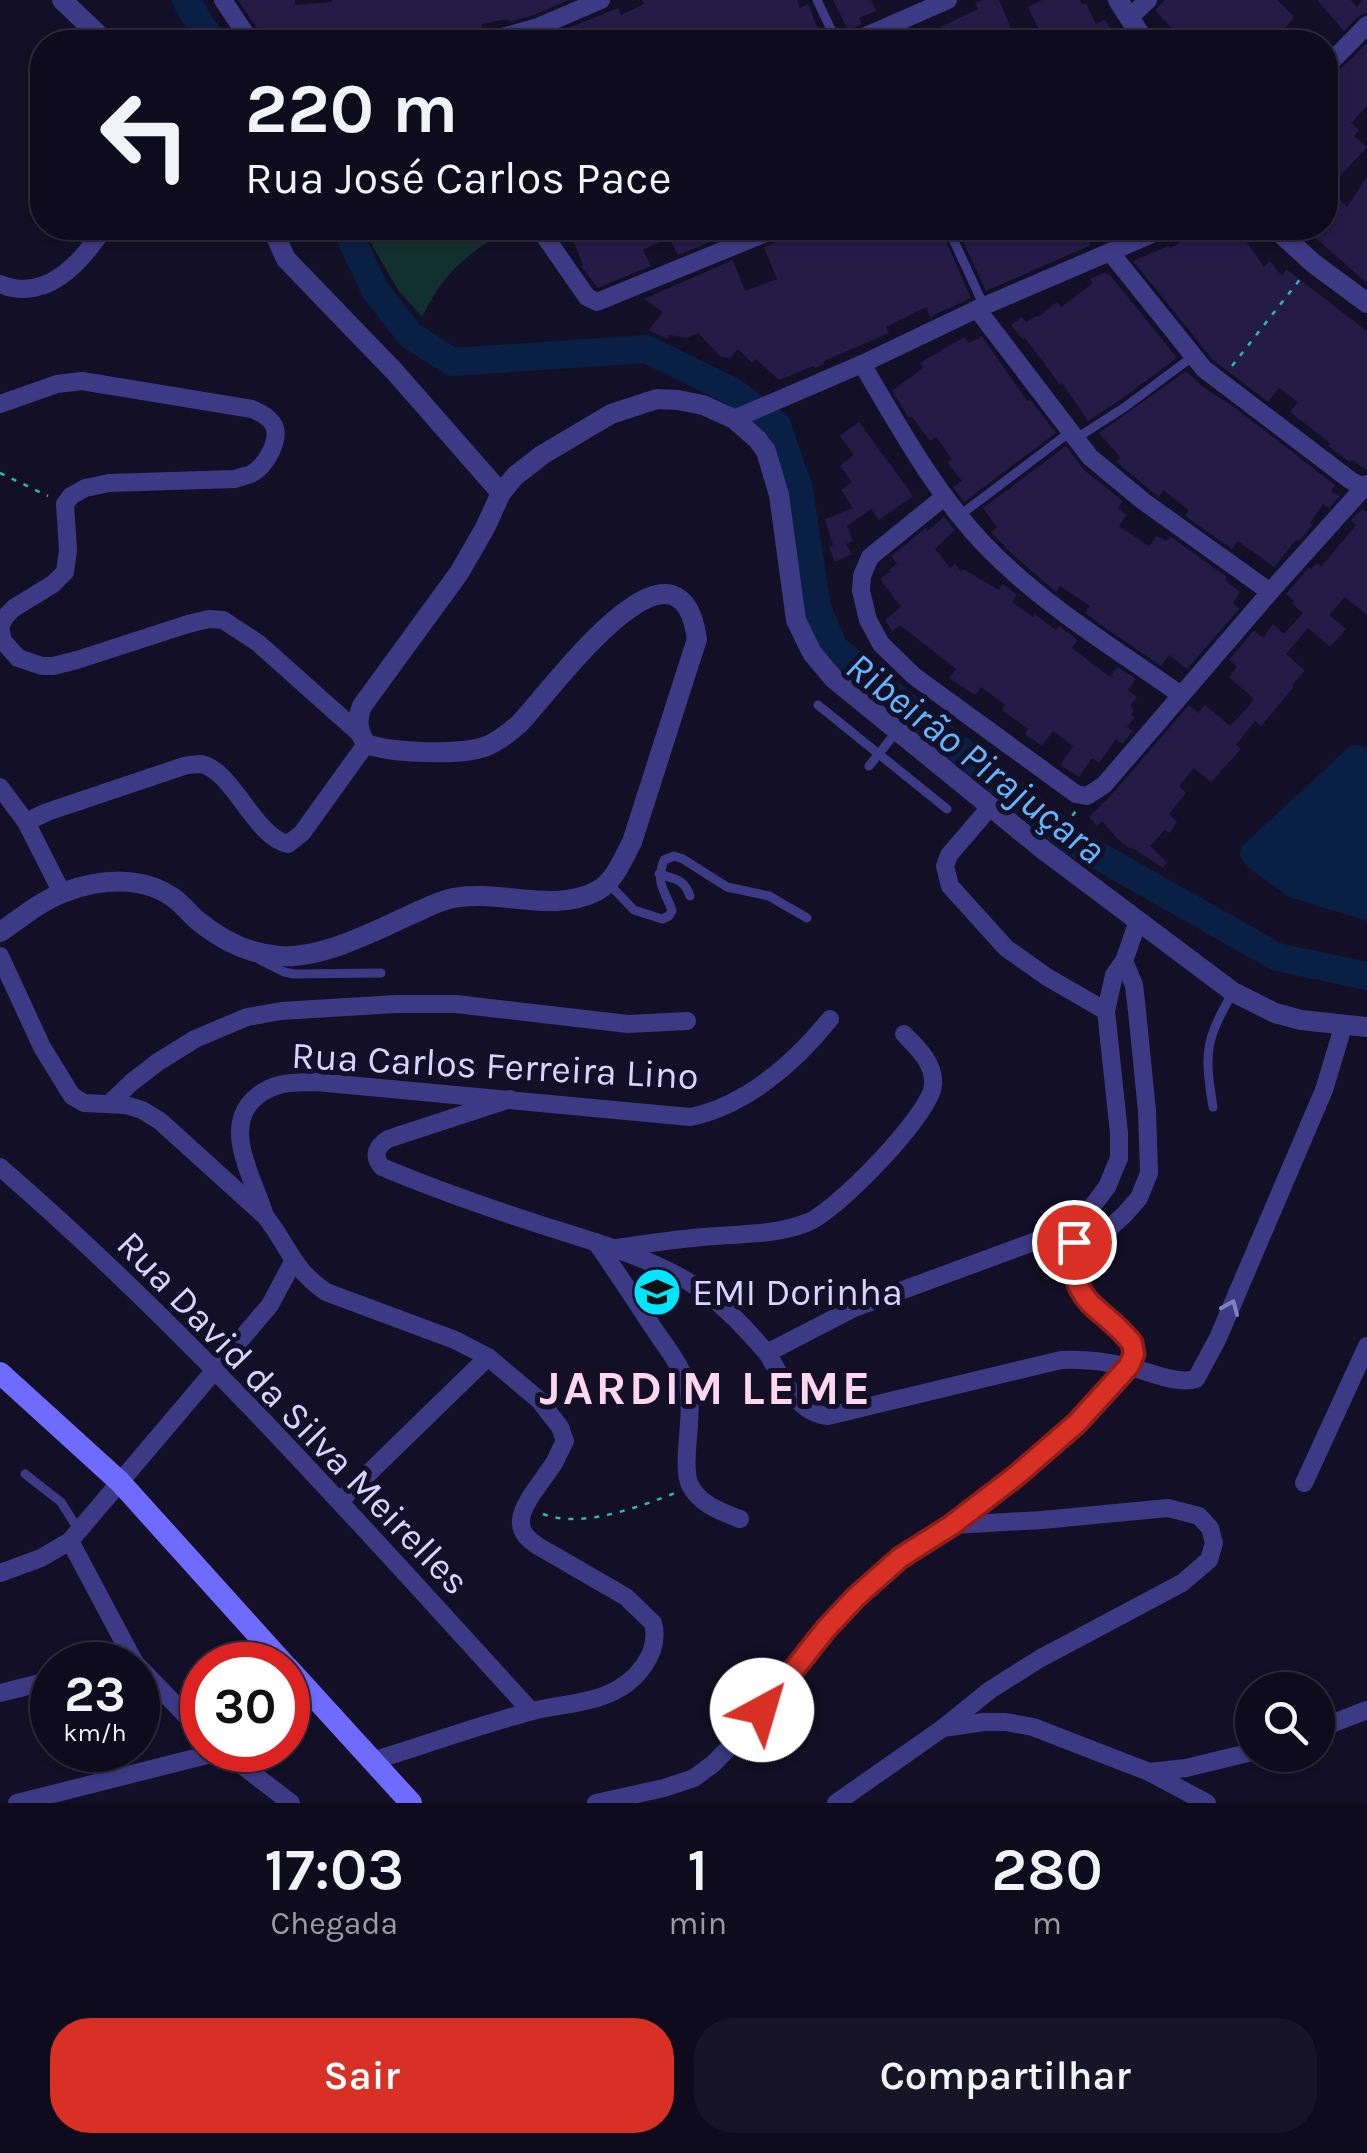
<!DOCTYPE html>
<html lang="pt">
<head>
<meta charset="utf-8">
<style>
	body { margin:0; font-family:Karla,sans-serif; background:#171425; color:#f1f3f6; height:100vh; display:flex; flex-direction:column; font-size:38px; white-space:nowrap }
	* { box-sizing:border-box; margin:0 }
	p { font-size:32px; color:#9b9ba3 }
	.icon { flex:none; width:55px; height:55px; fill:none; stroke:currentColor; stroke-width:2; stroke-linecap:round; stroke-linejoin:round }
	.map { position:relative; height:1803px; overflow:hidden }
	.side { display:flex; flex-direction:column; background:#0e0b1c; flex:1 }
	.side>* { flex:none }
	.top-card { position:absolute; left:30px; top:30px; width:1308px; height:210px; border-radius:40px; box-shadow:0 2px 8px #0004,0 0 0 2px #2e2b3b; background:#0e0b1c; color:#f1f3f6; overflow:hidden }
	.controls { position:absolute; left:1235px; top:1672px; display:grid; gap:20px }
	.controls a { display:grid; place-items:center; width:100px; height:100px; border-radius:50%; background:#0e0b1c; box-shadow:0 2px 8px #0004,0 0 0 2px #2e2b3b; font-size:50px }
	.speed { position:absolute; left:30px; top:1642px; display:flex; gap:20px; font-size:50px; font-weight:700; text-align:center }
	.speed>* { display:grid; place-content:center; width:130px; height:130px; border-radius:50%; background:#0e0b1c; box-shadow:0 2px 8px #0004,0 0 0 2px #2e2b3b; line-height:1 }
	.speed small { font-size:25px; font-weight:400 }
	.speed .limit { border:15px solid #d22; background:#fff; color:#111 }
	.pin { position:absolute; display:grid; place-items:center; width:85px; height:85px; color:#fff; margin:-42px; border:5px solid #fff; border-radius:50%; box-shadow:0 2px 10px #0007 }
	.me { position:absolute; width:110px; margin:-55px; rotate:39deg; stroke-linejoin:round; filter:drop-shadow(0 0 8px #0008) }
	.turn { display:flex; align-items:center; gap:35px; height:210px; padding:0 50px; font-size:45px }
	.turn .icon { width:130px; height:130px; stroke-width:2.5 }
	.turn b { display:block; font-size:70px; line-height:85px }
	.eta { display:flex; justify-content:space-evenly; align-items:center; height:170px; text-align:center }
	.eta b { font-size:60px; font-weight:600; line-height:70px }
	.action { display:flex; gap:20px; margin-top:auto; padding:20px 50px }
	.action a { flex:1; height:115px; border-radius:40px; background:#d93025; color:#fff; font-size:40px; font-weight:600; line-height:115px; text-align:center }
	.action a+a { background:#171425; color:#f1f3f6 }
	.map>svg:first-child { display:block }
	.green { fill:#12302f }
	.water { fill:#0a1f44 }
	.lines { fill:none; stroke-linecap:round; stroke-linejoin:round }
	.river { stroke:#0a1f44; stroke-width:28 }
	.building { fill:#241b47 }
	.path { stroke:#2fb8b0; stroke-width:2.5; stroke-dasharray:5 8; stroke-linecap:butt }
	.service { stroke:#3d3a85; stroke-width:9 }
	.minor { stroke:#3d3a85; stroke-width:18 }
	.tertiary { stroke:#3d3a85; stroke-width:20 }
	.secondary { stroke:#6f6bff; stroke-width:22 }
	.oneway { stroke:#837fbc }
	.route-casing { stroke:#8d1f18; stroke-width:25 }
	.route { stroke:#d93025; stroke-width:18 }
	.labels { text-anchor:middle; dominant-baseline:central; stroke-width:10; stroke-linejoin:round; paint-order:stroke }
	.street-label { font-size:38px; fill:#d9d4ff; stroke:#130f26 }
	.poi-label { font-size:38px; fill:#d9d4ff; stroke:#130f26; text-anchor:start }
	.water-label { font-size:40px; font-style:italic; fill:#62b6ff; stroke:#130f26 }
	.district-label { font-size:48px; font-weight:bold; letter-spacing:2.5px; fill:#ffd6f0; stroke:#130f26 }
</style>
</head>
<body>
<div class="map">
<svg width="1367" height="1803" viewBox="0 0 1367 1803">
	<rect width="100%" height="100%" fill="#130f26"/>
	<path class="green" d="M386,228H507C465,258 446,269 422,317L398,290L367,236Z"/>
	<path class="water" d="M1358,744L1367,748V921L1289,897L1245,865L1240,856L1241,847L1349,747Z"/>
	<g class="lines">
		<g class="river">
			<path d="M186,0L203,29L215,42"/>
			<path d="M346,228L375,290L410,335L452,362L646,349L734,392L777,425L799,490L817,608L834,648L1074,842L1277,957L1367,976"/>
		</g>
	</g>
	<g class="building">
		<path d="M238,0H295V5L332,2V0H569L534,15L509,22L508,19L482,24L483,30L476,33L437,42H281L280,36L263,39V29L259,31Z"/>
		<path d="M642,0H797L800,8L808,4L818,29L809,33L813,42H597L595,36L582,42H560L556,33L618,8L621,15L644,4Z"/>
		<path d="M833,0H871L876,11L859,18L862,24L848,30Z"/>
		<path d="M982,0H999L1017,42H922L942,33L940,27L978,9L975,3Z"/>
		<path d="M1042,0H1080L1082,5L1086,3L1096,24L1105,20L1120,42H1045L1028,7Z"/>
		<path d="M1165,0H1277L1294,17L1283,31L1296,42H1159L1174,31L1155,10Z"/>
		<path d="M1317,0H1351L1357,7L1362,0H1367V13L1359,16L1344,31Z"/>
		<path d="M1367,43V106L1351,123L1359,130L1354,136L1367,147L1328,189L1347,207L1367,177V283L1304,228H1325V84Z"/>
		<path d="M577,228H691L686,232L696,228H746L678,255L669,238L643,250L651,266L598,288L581,266L583,265L569,231Z"/>
		<path d="M811,228H893L897,238L920,228H940L971,298L930,317L926,307L886,327L889,333L824,361V364L815,368L814,366L779,380L756,359L752,363L738,349L730,358L721,357L698,333L687,338L669,335L667,339L649,330L663,312L644,299L733,260L745,291L777,279L764,247Z"/>
		<path d="M957,228H1101L1086,239L1091,245L986,291Z"/>
		<path d="M1207,228H1237L1264,267L1270,261L1282,276L1286,269L1367,331V470L1352,460L1350,462L1328,446L1330,443L1290,412L1298,402L1279,388L1268,402L1213,360L1133,261L1168,246L1170,248Z"/>
		<path d="M1104,273L1110,275L1177,358L1120,400L1088,421L1062,383L1060,385L1025,338L1023,340L1011,325L1022,317L1026,322L1037,316L1038,317L1057,302L1061,307L1093,283L1089,279Z"/>
		<path d="M982,336L1027,401L1030,399L1056,433L964,502L953,487L962,481L947,462L952,459L936,437L930,441L912,417L909,418L892,391L923,368L920,363L964,337L969,343Z"/>
		<path d="M1186,371L1203,387L1234,407L1335,485L1331,491L1340,496L1329,508L1323,504L1311,522L1312,526L1299,541L1297,539L1274,567L1238,541L1232,549L1185,516L1189,510L1163,490L1159,497L1151,491L1120,465L1117,461L1120,457L1099,433Z"/>
		<path d="M859,422L913,496L879,520L871,509L847,526L853,541L846,544L852,554L835,562L829,547L833,545L825,519L853,508L841,490L852,482L840,466L854,455L840,436Z"/>
		<path d="M1066,446L1083,469L1123,501L1118,508L1127,515L1119,526L1149,546L1157,536L1166,541L1170,536L1227,577L1225,580L1240,592L1233,603L1239,609L1187,669L1169,655L1161,666L1110,631L1085,613L1090,606L1060,586L1056,592L1012,554L991,532L997,527L983,508Z"/>
		<path d="M1362,509L1367,512V615L1345,597L1329,615L1346,629L1330,647L1308,628L1286,654L1305,671L1292,685L1294,687L1261,726L1255,721L1236,745L1241,749L1211,782L1194,768L1179,786L1186,793L1169,814L1177,822L1169,833L1165,830L1150,846L1167,862L1163,868L1131,847L1130,849L1117,838L1102,821L1097,826L1089,817L1113,793L1189,705L1198,713L1205,705L1230,726L1247,708L1254,699L1229,677L1237,667L1229,660L1254,630L1263,638L1273,624L1284,634L1303,613L1292,604L1294,601L1286,594L1309,567L1311,569L1317,563L1321,567L1356,525L1351,520Z"/>
		<path d="M944,517L955,530L935,549L950,568L955,564L961,571L963,569L999,590L1003,584L1017,595L1012,602L1033,617L1035,614L1056,630L1059,626L1078,640L1072,648L1110,677L1118,667L1136,679L1128,690L1137,697L1130,706L1134,710L1131,714L1135,717L1127,727L1133,731L1122,744L1116,739L1099,763L1092,758L1079,777L1060,765L1073,746L1053,731L1042,746L1025,734L1028,729L1002,710L1005,705L981,687L975,695L949,678L956,669L900,625L892,631L885,620L901,607L880,579L890,572L889,570L897,564L891,556L926,528L927,531Z"/>
	</g>
	<g class="lines">
		<g class="path">
			<path d="M1232,366L1301,278"/>
			<path d="M0,473L48,496"/>
			<path d="M1056,836L1076,811"/>
			<path d="M543,1514C581,1529 639,1507 675,1493"/>
		</g>
		<g class="service">
			<path d="M817,0L837,42"/>
			<path d="M948,228L984,306"/>
			<path d="M1075,439L1125,407L1192,357"/>
			<path d="M959,516L1070,432"/>
			<path d="M818,705L947,809"/>
			<path d="M869,766L897,731"/>
			<path d="M659,874C675,879 684,879 690,896"/>
			<path d="M609,884L634,910L662,919L669,916L672,911C665,889 655,885 664,860L674,856L683,859L727,887L769,896L807,918"/>
			<path d="M260,960L284,972L294,974L381,973"/>
			<path d="M1213,1107C1204,1052 1205,1041 1233,992"/>
			<path d="M25,1474L61,1502L78,1529"/>
		</g>
		<g class="minor">
			<path d="M223,0L251,42"/>
			<path d="M1129,18L1148,0"/>
			<path d="M485,42L538,27L601,0"/>
			<path d="M852,42L948,0"/>
			<path d="M1325,68L1367,25"/>
			<path d="M539,228L587,297L597,302L778,228"/>
			<path d="M1111,253L1204,369L1350,480L1364,488"/>
			<path d="M0,284C46,303 81,263 104,228"/>
			<path d="M977,309L1090,457L1143,501L1270,592"/>
			<path d="M862,364C898,425 933,489 981,541C1038,602 1113,647 1181,695"/>
			<path d="M0,404L57,384L82,381L252,409C259,412 269,417 273,424C282,439 265,467 251,474C246,476 240,477 235,479L109,483L85,488L71,496L65,504L68,550L65,572L53,584L14,608L5,617L0,627L3,641L18,658L42,666H53L77,660L188,624L209,619L223,620L258,643L359,733"/>
			<path d="M734,419L862,364L977,309L1166,228"/>
			<path d="M944,497L870,557L862,576L861,591L868,620L881,644L914,676L1076,794L1087,796L1104,785L1270,592L1367,484"/>
			<path d="M0,787L26,822L62,893"/>
			<path d="M991,806L949,855L945,866L950,886L1006,948L1047,977L1106,1011"/>
			<path d="M26,822L47,812L184,766C187,765 197,764 200,764C232,768 254,837 288,844L302,833L366,744"/>
			<path d="M0,956L42,1047L72,1096L84,1103L126,1105L142,1110L160,1121L265,1216C289,1246 291,1268 326,1292L455,1340L488,1357L539,1400L560,1427L565,1441C561,1448 558,1456 554,1463C545,1478 522,1503 521,1520C520,1533 529,1540 538,1546L626,1597L653,1623C661,1654 635,1683 608,1694C585,1704 557,1705 533,1711C479,1725 425,1745 372,1761"/>
			<path d="M510,1099L388,1139C377,1146 372,1156 382,1167C432,1188 483,1206 535,1223C590,1241 650,1256 700,1289C726,1307 746,1329 767,1353L854,1308L1077,1226"/>
			<path d="M110,1103L132,1082L158,1062L195,1039L247,1017L281,1011L396,1004H456L628,1024L687,1021"/>
			<path d="M0,1167C192,1333 360,1524 531,1711"/>
			<path d="M264,1213C254,1180 224,1132 251,1102C269,1082 291,1082 316,1082L690,1117C745,1106 795,1063 830,1019"/>
			<path d="M596,1242C615,1270 634,1298 652,1326C665,1346 685,1369 689,1393C693,1419 681,1466 690,1485C700,1505 722,1512 740,1519"/>
			<path d="M617,1248C650,1243 683,1238 716,1236C745,1234 778,1234 806,1223C835,1213 931,1114 933,1085C935,1064 917,1047 904,1034"/>
			<path d="M1073,1261L1124,1215L1139,1198L1149,1173L1147,1111L1137,1011L1134,985L1124,961"/>
			<path d="M767,1353C782,1377 796,1413 828,1416L1061,1360C1083,1359 1103,1361 1125,1366C1147,1370 1175,1385 1196,1379L1218,1338L1324,1090L1344,1024"/>
			<path d="M1304,1483L1367,1346"/>
			<path d="M340,1501L488,1357"/>
			<path d="M70,1541L136,1665"/>
			<path d="M0,1573L41,1558L70,1541L270,1305L293,1262"/>
			<path d="M138,1666L202,1732"/>
			<path d="M0,1693L52,1680"/>
			<path d="M943,1728L990,1690L1041,1658L1182,1583L1209,1560L1214,1543L1210,1528L1199,1516L1168,1508L1042,1520L953,1525"/>
			<path d="M1318,1729L1367,1710"/>
			<path d="M222,1750L291,1803"/>
			<path d="M1149,1772L1207,1803"/>
			<path d="M17,1803L223,1751"/>
			<path d="M596,1803L664,1788L694,1778L713,1764L744,1732L826,1629L857,1597L900,1558L952,1525L1016,1476L1077,1423L1129,1366L1133,1354V1343L1080,1292L1075,1278L1073,1261L1077,1226L1107,1187L1119,1158V1133L1106,1011L1114,975L1124,961L1138,921"/>
			<path d="M836,1803L943,1728L984,1722H1006L1033,1727L1149,1772L1186,1768L1252,1752"/>
		</g>
		<g class="tertiary">
			<path d="M62,0L106,42"/>
			<path d="M1118,0L1145,42"/>
			<path d="M272,228L286,259L395,372L501,493"/>
			<path d="M1275,228L1313,263L1367,303"/>
			<path d="M0,932C20,919 42,900 65,892C100,879 143,875 175,899C183,905 189,913 197,920C221,940 248,954 280,956C320,959 374,932 410,915C424,909 438,901 453,898C500,889 552,914 597,891C614,882 623,859 632,842L697,639C678,511 549,694 519,724C510,732 499,741 487,746C460,756 393,753 366,744C358,731 356,721 362,706L459,573L485,528L501,493L515,476L542,455L611,414L657,399L678,400L703,405L734,419L757,439L766,451L779,495L796,620L812,653L834,679L1045,851L1233,992L1275,1013L1301,1020L1367,1027"/>
		</g>
		<g class="secondary">
			<path d="M0,1373L120,1482L285,1665"/>
			<path d="M288,1668L411,1803"/>
		</g>
	</g>
	<defs><path id="oneway-chevron" d="M-2-3.5L2.5 0L-2 3.5" fill="none" stroke-width="1.6" stroke-linecap="round" stroke-linejoin="round" transform="scale(2.5)"/></defs>
	<use class="oneway" href="#oneway-chevron" transform="translate(1231 1307) rotate(-67)"/>
	<g class="lines">
		<g class="route-casing">
			<path id="route" d="M762,1710L826,1629L856,1597L900,1558L952,1525L1016,1476L1077,1423L1129,1366L1134,1354L1132,1343C1098,1301 1070,1308 1074,1242"/>
		</g>
		<use href="#route" class="route"/>
	</g>
	<defs>
		<g id="school-disc" transform="scale(2.5)"><circle r="9.5" fill="#00e5ff" stroke="#130f26"/><path d="M0-5L7-2L0 1L-7-2ZM-4 1L0 2.5L4 1V4Q0 6-4 4Z" fill="#111"/></g>
	</defs>
	<g fill-rule="evenodd">
		<use href="#school-disc" x="657" y="1292"/>
	</g>
	<g class="labels">
		<g class="street-label">
			<text transform="translate(495 1066) rotate(3)">Rua Carlos Ferreira Lino</text>
			<text transform="translate(293 1413) rotate(46)">Rua David da Silva Meirelles</text>
		</g>
		<g class="poi-label">
			<text x="692" y="1292">EMI Dorinha</text>
		</g>
		<g class="water-label">
			<text transform="translate(976 758) rotate(38)">Ribeirão Pirajuçara</text>
		</g>
		<g class="district-label">
			<text x="706" y="1388">JARDIM LEME</text>
		</g>
	</g>
</svg>
<div class="controls">
<a><svg class="icon" aria-label="search" viewBox="0 0 24 24"><circle cx="10" cy="10" r="6"/><path d="M15 15l6 6"/></svg></a>
</div>
<div class="speed"><div>23<small>km/h</small></div><div class="limit">30</div></div>
<div class="pin" style="left:1074px;top:1242px;background:#d93025"><svg class="icon" aria-label="arrive" viewBox="0 0 24 24"><path d="M6 21V4h12l-3 4 3 4H6"/></svg></div>
<svg class="me" style="left:762px;top:1710px" viewBox="-20 -20 40 40"><circle r="19" fill="#fff"/><path d="M0-13L10 11 0 6-10 11z" fill="#d93025"/></svg>
<div class="top-card">
<div class="turn"><svg class="icon" aria-label="left" viewBox="0 0 24 24"><path d="M17 20v-9H6M10 6l-5 5 5 5"/></svg><div><b>220 m</b>Rua José Carlos Pace</div></div>
</div>
</div>
<section class="side">
<div class="eta">
<div><b>17:03</b><p>Chegada</p></div>
<div><b>1</b><p>min</p></div>
<div><b>280</b><p>m</p></div>
</div>
<div class="action"><a>Sair</a><a>Compartilhar</a></div>
</section>
</body>
</html>
